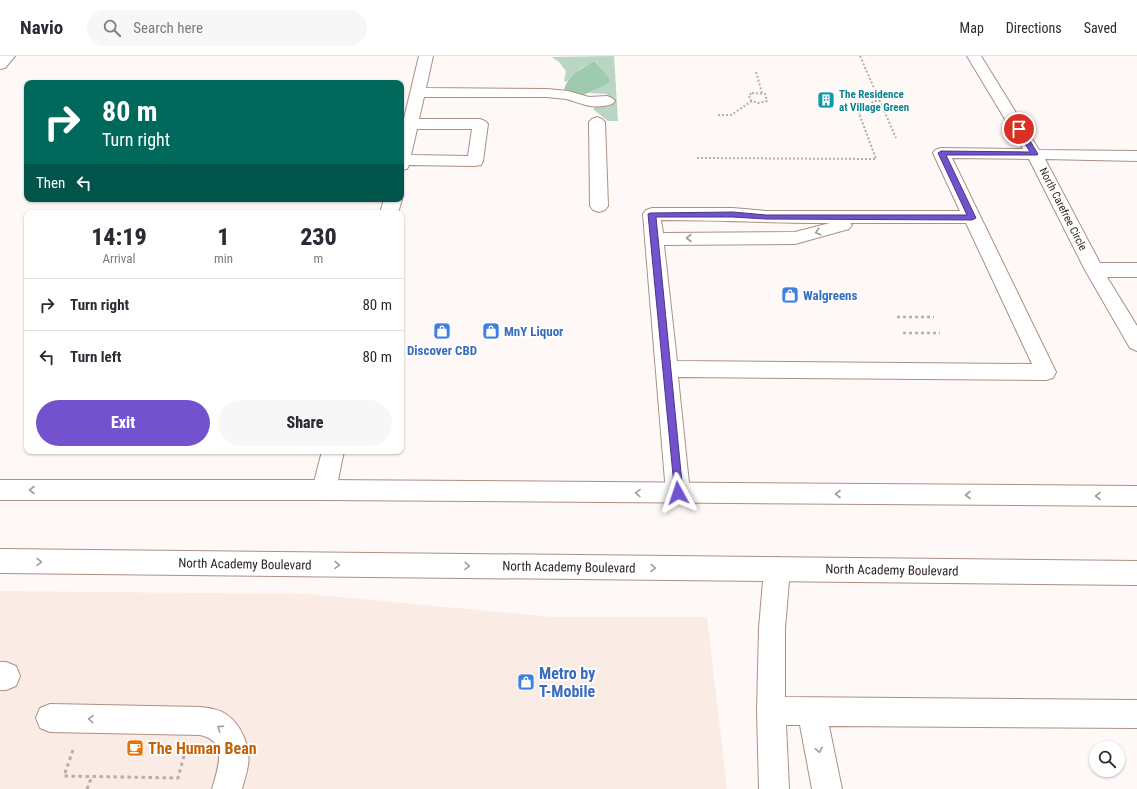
<!DOCTYPE html>
<html lang="en">
<head>
<meta charset="utf-8">
<style>
	body { margin:0; font-family:"Roboto Condensed",sans-serif; background:#f7f7f7; color:#2b2b33; height:100vh; display:flex; flex-direction:column; font-size:15px; white-space:nowrap }
	* { box-sizing:border-box; margin:0 }
	p { font-size:13px; color:#7c7c81 }
	.icon { flex:none; width:22px; height:22px; fill:none; stroke:currentColor; stroke-width:2; stroke-linecap:round; stroke-linejoin:round }
	.map { position:relative; flex:1; overflow:hidden }
	.details { position:absolute; left:24px; top:154px; width:380px; height:244px; display:flex; flex-direction:column; background:#fff; border-radius:8px; box-shadow:0 1px 3px #0004 }
	.details>* { flex:none }
	.top-card { position:absolute; left:24px; top:24px; width:380px; height:122px; border-radius:8px; box-shadow:0 1px 3px #0004; background:#00695c; color:#fff; overflow:hidden }
	.controls { position:absolute; left:1089px; top:685px; display:grid; gap:8px }
	.controls a { display:grid; place-items:center; width:36px; height:36px; border-radius:50%; background:#fff; box-shadow:0 1px 3px #0004; font-size:20px }
	.pin { position:absolute; display:grid; place-items:center; width:34px; height:34px; color:#fff; margin:-17px; border:2px solid #fff; border-radius:50%; box-shadow:0 1px 4px #0007 }
	.me { position:absolute; width:44px; margin:-22px; rotate:355deg; stroke-linejoin:round; filter:drop-shadow(0 0 3px #0008) }
	.turn { display:flex; align-items:center; gap:14px; height:84px; padding:0 12px; font-size:18px }
	.turn .icon { width:52px; height:52px; stroke-width:2.5 }
	.turn b { display:block; font-size:28px; line-height:34px }
	.then { display:flex; align-items:center; height:38px; padding:0 12px; background:#0003; gap:8px; font-size:15px }
	.eta { display:flex; justify-content:space-evenly; align-items:center; height:68px; text-align:center }
	.eta b { font-size:24px; font-weight:800; line-height:28px }
	.button { display:flex; gap:8px; margin-top:auto; padding:8px 12px }
	.button a { flex:1; height:46px; border-radius:24px; background:#7253cd; color:#fff; font-size:16px; font-weight:800; line-height:46px; text-align:center }
	.button a+a { background:#f7f7f7; color:#2b2b33 }
	ul { padding:0; list-style:none }
	li { display:flex; align-items:center; gap:12px; height:52px; padding:0 12px; border-top:1px solid #e1e1e2 }
	li div { flex:1 }
	li b { display:block; font-size:15px }
	li em { font-style:normal }
	header { display:flex; align-items:center; gap:24px; box-sizing:border-box; height:56px; padding:0 20px; background:#fff; border-bottom:1px solid #e1e1e2 }
	header strong { font-size:19px }
	nav { display:flex; gap:22px; margin-inline-start:auto; font-size:14px }
	.search { width:280px; height:36px; background:#f7f7f7; display:flex; align-items:center; gap:10px; box-sizing:border-box; padding:0 14px; border-radius:22px; color:#7c7c81; font-size:15px }
	.map>svg:first-child { display:block }
	.built { fill:#faece5 }
	.green { fill:#b9d5c3 }
	.forest { fill:#9ecbaf }
	.lines { fill:none; stroke-linecap:round; stroke-linejoin:round }
	.minor-casing { stroke:#ab9085; stroke-width:2 }
	.highway-casing { stroke:#ab9085; stroke-width:2 }
	.path-far2 { stroke:#b6afac; stroke-width:2; stroke-dasharray:2 2; stroke-linecap:butt }
	.path-far1 { stroke:#b6afac; stroke-width:2.5; stroke-dasharray:3 3; stroke-linecap:butt }
	.path { stroke:#b6afac; stroke-width:3; stroke-dasharray:3.5 3.5; stroke-linecap:butt }
	.minor { fill:#fff; fill-rule:evenodd }
	.highway { fill:#fff; fill-rule:evenodd }
	.oneway { stroke:#a29d9b }
	.route { fill:#7253cd; stroke:#4a3685 }
	.labels { text-anchor:middle; dominant-baseline:central; stroke-width:3.5; stroke-linejoin:round; paint-order:stroke }
	.far-culture-label { font-size:11px; font-weight:bold; fill:#0d838f; stroke:#fff; text-anchor:start }
	.far-street-label { font-size:11px; fill:#302521; stroke:#fff }
	.shop-label { font-size:13px; font-weight:bold; fill:#366cbe; stroke:#fff; text-anchor:start }
	.street-label { font-size:13px; fill:#302521; stroke:#fff }
	.near-shop-label { font-size:16px; font-weight:bold; fill:#366cbe; stroke:#fff; text-anchor:start }
	.near-food-label { font-size:16px; font-weight:bold; fill:#c56008; stroke:#fff; text-anchor:start }
</style>
</head>
<body>
<header>
<strong>Navio</strong>
<div class="search"><svg class="icon" aria-label="search" viewBox="0 0 24 24"><circle cx="10" cy="10" r="6"/><path d="M15 15l6 6"/></svg>Search here</div>
<nav><a>Map</a><a>Directions</a><a>Saved</a></nav>
</header>
<div class="map">
<svg width="1137" height="733" viewBox="0 0 1137 733">
	<rect width="100%" height="100%" fill="#fef8f6"/>
	<path class="built" d="M0,535L307,538L552,561H707L727,733H0Z"/>
	<path class="green" d="M614,0L618,65H608L593,53L607,40V38L588,37L605,29L604,18L596,5L581,12L566,26L564,25L566,15L559,6L552,1Z"/>
	<path class="forest" d="M595,5L610,24L606,29L581,40L564,33C569,18 582,12 595,5Z"/>
	<g class="lines">
		<g class="minor-casing">
			<g id="minor">
				<path d="M0,0H15L5,12L0,13Z"/>
				<path d="M419,0H433L426,32L547,33L568,35L589,41L607,40L612,42L615,45L612,48C591,54 585,48 566,43C560,42 553,42 547,41H424L419,63H480L485,65L488,68L483,105L481,109L475,110L409,109L407,113L401,114V75ZM417,73H472L468,100L411,99Z"/>
				<path d="M967,0H981L1039,94L1137,95V105L1045,103L1100,207H1137V221H1107L1137,270V295L1130,292L1085,214L1029,103L952,102L1056,316L1053,322L1046,324L678,321L690,437L686,444L678,447L670,444L666,437L645,183L643,158L646,154L652,152H733L766,155H960L933,97L935,94L941,92L1023,93ZM661,164C718,164 773,167 830,167L795,176L663,177ZM850,167H966L1032,308L677,305L664,189L795,188L849,173L852,169Z"/>
				<path d="M597,61L602,63L605,66L608,150L605,154L599,156L593,154L590,150L589,66L592,63Z"/>
				<path d="M401,142L402,143L398,157H380L384,143Z"/>
				<path d="M322,395H344L336,434L332,441L324,444L316,441L312,434Z"/>
				<path d="M777,501L786,505L790,513L785,572V641L1137,644V672L829,670L842,733H812L800,669H786L789,733H759L757,655L759,572L764,513L768,505Z"/>
				<path d="M0,606H6L16,610L20,620L16,630L6,634H0Z"/>
				<path d="M50,648L200,651C209,652 219,653 227,659C241,668 251,692 248,709C247,717 244,725 242,733H212C218,712 229,685 200,679L50,676L40,672L36,662L40,652Z"/>
			</g>
		</g>
		<g class="highway-casing">
			<g id="highway">
				<path d="M0,424H324L1137,430V450L324,444H0Z"/>
				<path d="M0,493L1137,505V529L0,517Z"/>
			</g>
		</g>
		<g class="path-far2">
			<path d="M860,0L896,82"/>
			<path d="M756,16L762,37"/>
			<path d="M752,37L765,38L767,45L758,47L750,44L749,39Z"/>
			<path d="M718,59H731L752,45"/>
			<path d="M697,102L876,103L859,57L874,45H879"/>
		</g>
		<g class="path-far1">
			<path d="M897,261H934"/>
			<path d="M903,277H940"/>
		</g>
		<g class="path">
			<path d="M73,694L64,720L178,722L185,696"/>
			<path d="M87,733L92,720"/>
		</g>
		<use href="#minor" class="minor"/>
		<use href="#highway" class="highway"/>
	</g>
	<defs><path id="oneway-chevron" d="M-2-3.5L2.5 0L-2 3.5" fill="none" stroke-width="1.6" stroke-linecap="round" stroke-linejoin="round"/></defs>
	<g class="oneway">
		<use href="#oneway-chevron" transform="translate(818 176) rotate(164)"/>
		<use href="#oneway-chevron" transform="translate(689 182) rotate(180)"/>
		<use href="#oneway-chevron" transform="translate(32 434) rotate(-180)"/>
		<use href="#oneway-chevron" transform="translate(638 437) rotate(-179)"/>
		<use href="#oneway-chevron" transform="translate(838 438) rotate(-180)"/>
		<use href="#oneway-chevron" transform="translate(968 439) rotate(-180)"/>
		<use href="#oneway-chevron" transform="translate(1098 440) rotate(-180)"/>
		<use href="#oneway-chevron" transform="translate(39 506) rotate(1)"/>
		<use href="#oneway-chevron" transform="translate(337 509) rotate(1)"/>
		<use href="#oneway-chevron" transform="translate(467 510) rotate(1)"/>
		<use href="#oneway-chevron" transform="translate(653 512) rotate(1)"/>
		<use href="#oneway-chevron" transform="translate(91 663) rotate(-179)"/>
		<use href="#oneway-chevron" transform="translate(220 672) rotate(-146)"/>
		<use href="#oneway-chevron" transform="translate(819 694) rotate(79)"/>
	</g>
	<path class="route" d="M1019,71L1023,73L1038,98L1037,99H946L976,162L972,164L766,163L733,161H656L683,437L681,440L678,442L675,440L648,158L650,157L733,156L766,159H967L938,97L941,95L1030,96L1016,73Z"/>
	<defs>
		<g id="building-square" transform="scale(0.9)"><rect x="-9" y="-9" width="18" height="18" rx="4" fill="#0f9aa8" stroke="#fff"/><path d="M-4-6H4V6H1V3H-1V6H-4ZM-2.5-4.3h1.7v1.8h-1.7ZM.8-4.3h1.7v1.8H.8ZM-2.5-1h1.7V.8h-1.7ZM.8-1h1.7V.8H.8Z" fill="#fff"/></g>
		<g id="shop-square" transform="scale(0.9)"><rect x="-9" y="-9" width="18" height="18" rx="4" fill="#3f7fe0" stroke="#fff"/><path d="M-5-2.5h2.3a2.7 3.5 0 0 1 5.4 0H5L5.5 6h-11ZM-1.5-2.5h3a1.5 2.3 0 0 0-3 0Z" fill="#fff"/></g>
		<g id="cafe-square" transform="scale(0.9)"><rect x="-9" y="-9" width="18" height="18" rx="4" fill="#e8710a" stroke="#fff"/><path d="M-5.5-4.5H6V0H3Q3 3.5 0 3.5H-2.5Q-5.5 3.5-5.5 0ZM3-3.2v2h1.7v-2ZM-6 4.5H4V6H-6Z" fill="#fff"/></g>
	</defs>
	<g fill-rule="evenodd">
		<use href="#building-square" x="826" y="44"/>
		<use href="#shop-square" x="790" y="239"/>
		<use href="#shop-square" x="442" y="275"/>
		<use href="#shop-square" x="491" y="275"/>
		<use href="#shop-square" x="526" y="626"/>
		<use href="#cafe-square" x="135" y="692"/>
	</g>
	<g class="labels">
		<g class="far-culture-label">
			<text x="839" y="38">The Residence<tspan x="839" dy="13">at Village Green</tspan></text>
		</g>
		<g class="far-street-label">
			<text transform="translate(1063 153) rotate(63)">North Carefree Circle</text>
		</g>
		<g class="shop-label">
			<text x="803" y="239">Walgreens</text>
			<text x="504" y="275">MnY Liquor</text>
			<text x="442" y="294" text-anchor="middle">Discover CBD</text>
		</g>
		<g class="street-label">
			<text transform="translate(245 508) rotate(1)">North Academy Boulevard</text>
			<text transform="translate(569 511) rotate(1)">North Academy Boulevard</text>
			<text transform="translate(892 514) rotate(1)">North Academy Boulevard</text>
		</g>
		<g class="near-shop-label">
			<text x="539" y="617">Metro by<tspan x="539" dy="18">T-Mobile</tspan></text>
		</g>
		<g class="near-food-label">
			<text x="148" y="692">The Human Bean</text>
		</g>
	</g>
</svg>
<div class="controls">
<a><svg class="icon" aria-label="search" viewBox="0 0 24 24"><circle cx="10" cy="10" r="6"/><path d="M15 15l6 6"/></svg></a>
</div>
<div class="pin" style="left:1019px;top:73px;background:#d93025"><svg class="icon" aria-label="arrive" viewBox="0 0 24 24"><path d="M6 21V4h12l-3 4 3 4H6"/></svg></div>
<svg class="me" style="left:678px;top:437px" viewBox="-20 -20 40 40"><path d="M0-17L14 15 0 8-14 15z" fill="#7253cd" stroke="#fff" stroke-width="4"/></svg>
<div class="top-card">
<div class="turn"><svg class="icon" aria-label="right" viewBox="0 0 24 24"><path d="M7 20v-9h11M14 6l5 5-5 5"/></svg><div><b>80 m</b>Turn right</div></div>
<div class="then">Then<svg class="icon" aria-label="left" viewBox="0 0 24 24"><path d="M17 20v-9H6M10 6l-5 5 5 5"/></svg></div>
</div>
<section class="details">
<div class="eta">
<div><b>14:19</b><p>Arrival</p></div>
<div><b>1</b><p>min</p></div>
<div><b>230</b><p>m</p></div>
</div>
<ul>
<li><svg class="icon" aria-label="right" viewBox="0 0 24 24"><path d="M7 20v-9h11M14 6l5 5-5 5"/></svg><div><b>Turn right</b></div><em>80 m</em></li>
<li><svg class="icon" aria-label="left" viewBox="0 0 24 24"><path d="M17 20v-9H6M10 6l-5 5 5 5"/></svg><div><b>Turn left</b></div><em>80 m</em></li>
</ul>
<div class="button"><a>Exit</a><a>Share</a></div>
</section>
</div>
</body>
</html>
